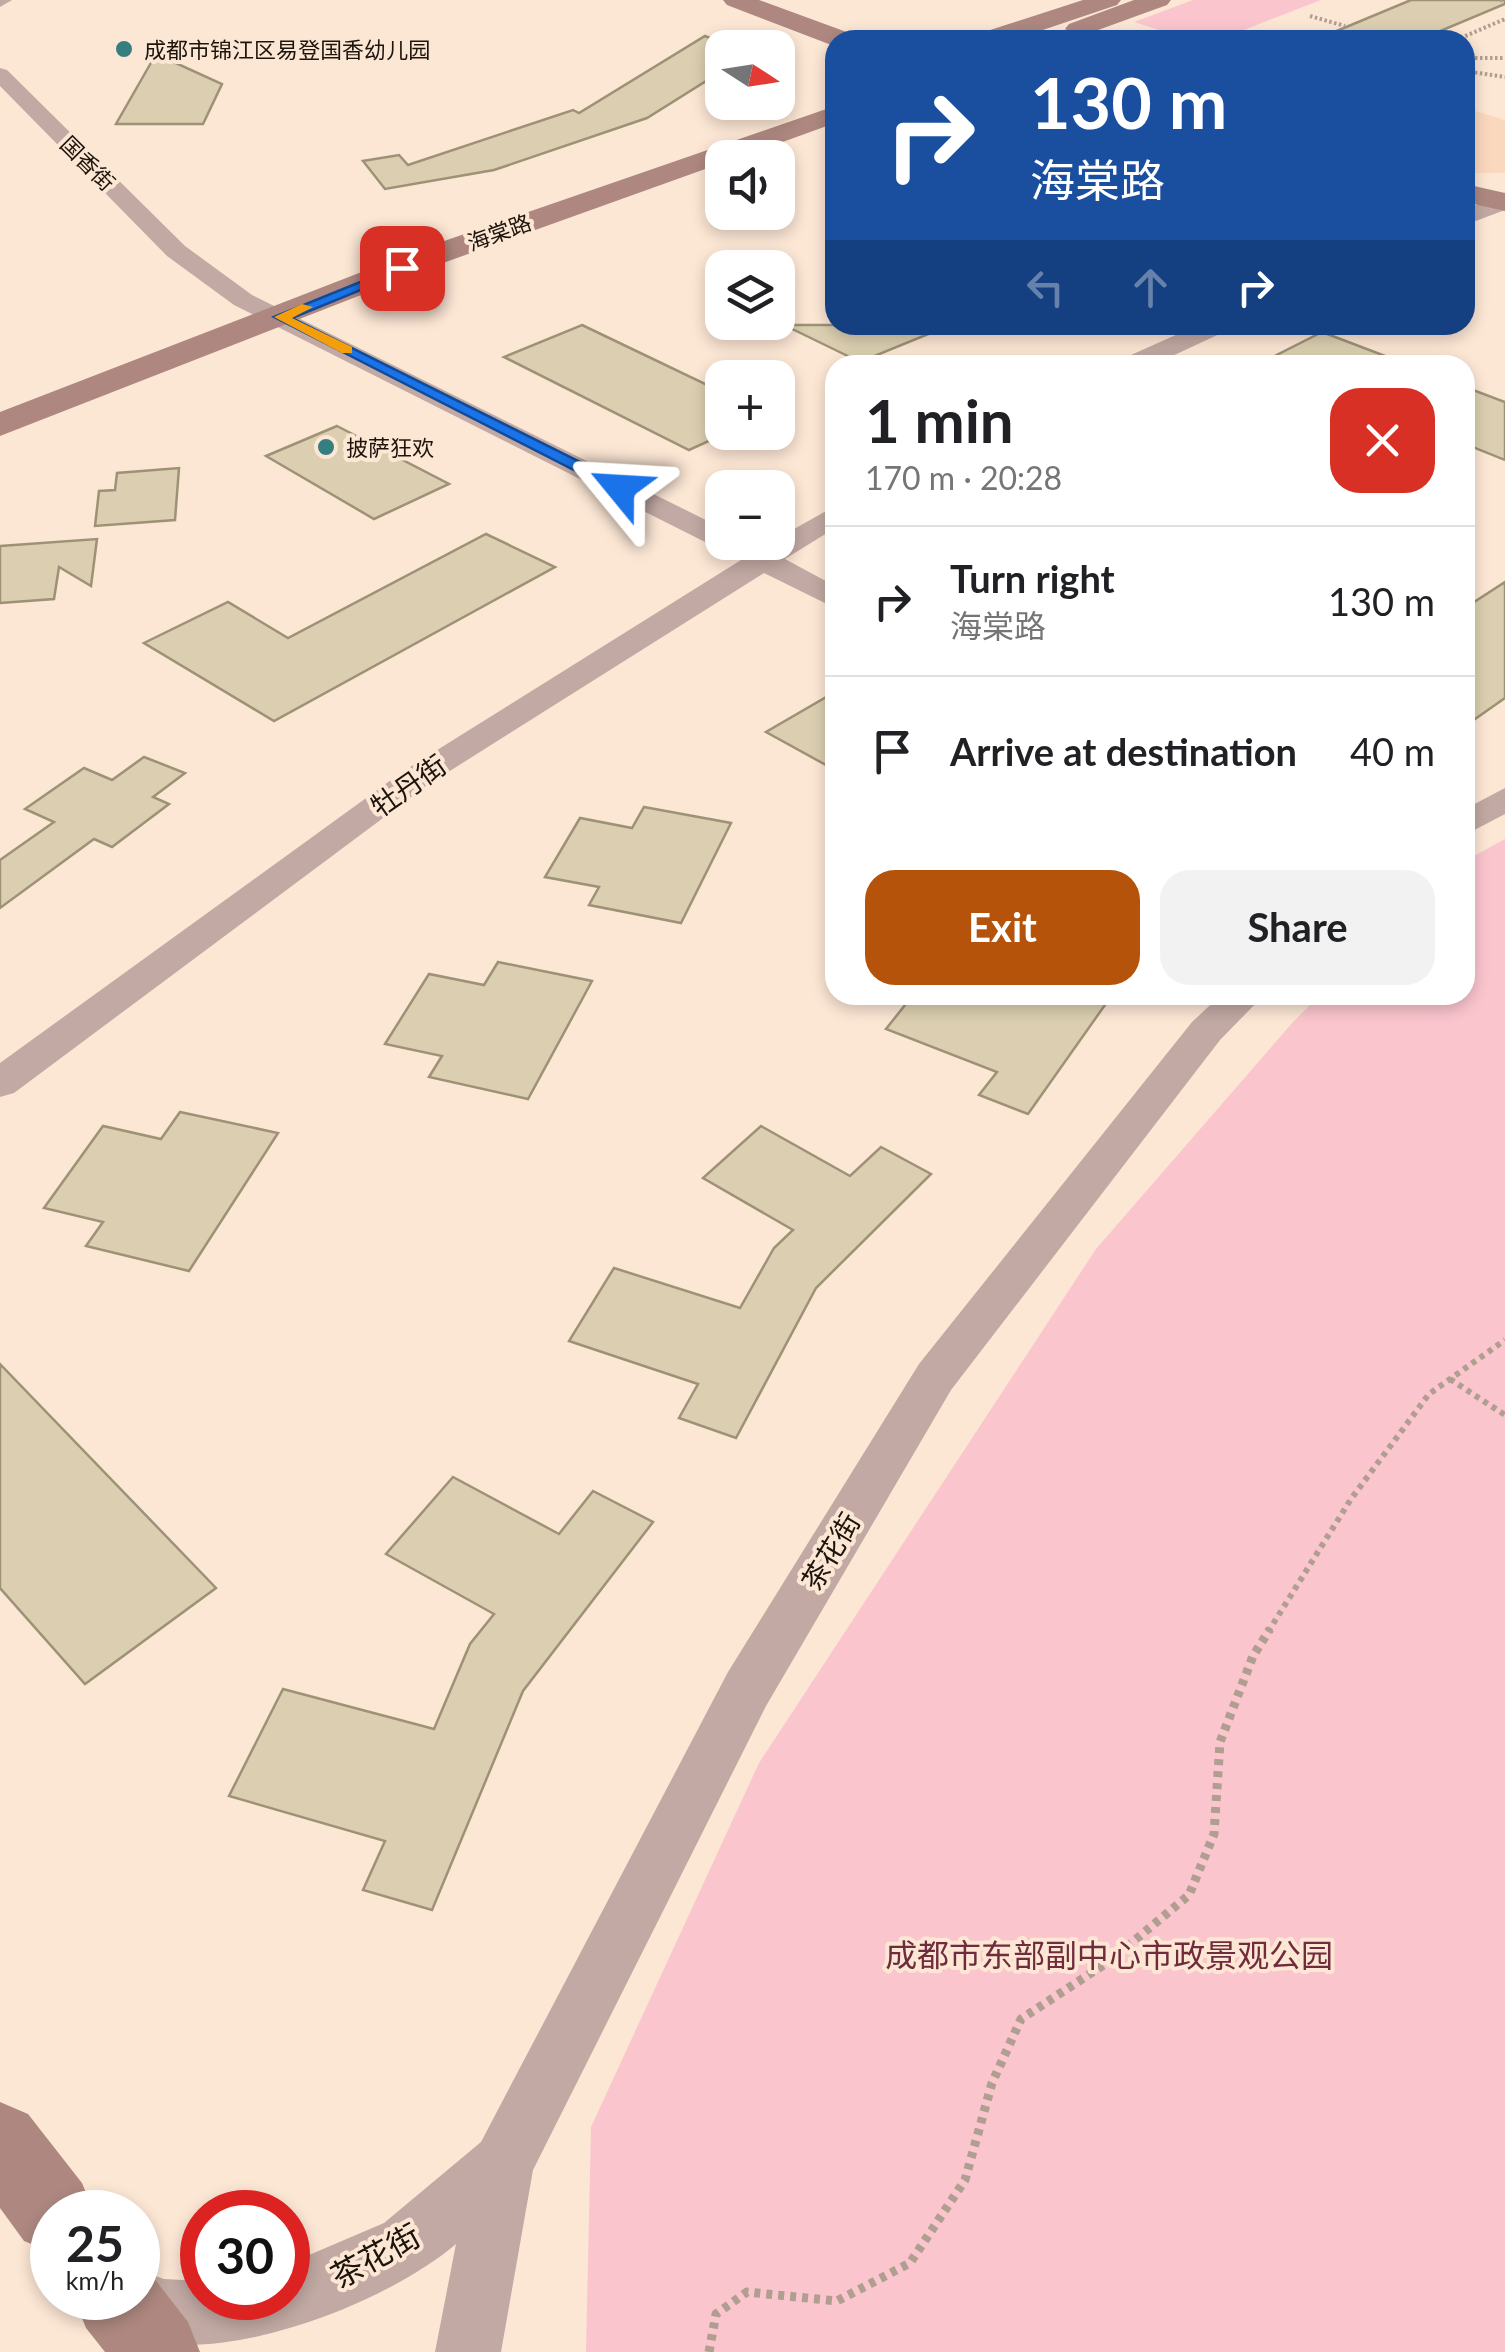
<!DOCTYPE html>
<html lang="en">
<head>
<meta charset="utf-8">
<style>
	body { margin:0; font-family:Lato,"Noto Sans SC",sans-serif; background:#f2f2f2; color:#202124; height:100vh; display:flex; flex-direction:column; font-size:38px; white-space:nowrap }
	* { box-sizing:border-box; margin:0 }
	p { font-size:32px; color:#757577 }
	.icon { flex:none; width:55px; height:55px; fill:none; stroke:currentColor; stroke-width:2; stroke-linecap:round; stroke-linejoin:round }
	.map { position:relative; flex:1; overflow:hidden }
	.side { position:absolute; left:825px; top:355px; width:650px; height:650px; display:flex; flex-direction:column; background:#fff; border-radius:30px; box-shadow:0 5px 15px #0003 }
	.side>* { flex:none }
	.banner { position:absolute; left:825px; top:30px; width:650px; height:305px; border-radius:30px; box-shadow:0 5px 15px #0003; background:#1a4fa0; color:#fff; overflow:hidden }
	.needle { width:65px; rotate:102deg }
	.controls { position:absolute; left:705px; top:30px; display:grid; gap:20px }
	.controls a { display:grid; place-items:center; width:90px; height:90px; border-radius:20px; background:#fff; box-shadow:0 5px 15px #0003; font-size:50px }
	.speed { position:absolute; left:30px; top:2190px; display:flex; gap:20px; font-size:50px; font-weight:700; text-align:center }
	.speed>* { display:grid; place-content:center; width:130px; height:130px; border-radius:50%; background:#fff; box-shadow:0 5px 15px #0003; line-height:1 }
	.speed small { font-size:25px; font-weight:400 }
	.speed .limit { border:15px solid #d22; background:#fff; color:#111 }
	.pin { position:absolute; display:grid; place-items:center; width:85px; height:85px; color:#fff; margin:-42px; border-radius:20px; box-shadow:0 5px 15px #0006 }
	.me { position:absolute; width:110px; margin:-55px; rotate:297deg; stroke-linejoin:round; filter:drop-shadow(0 0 8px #0008) }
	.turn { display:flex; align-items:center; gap:35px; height:210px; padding:0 40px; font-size:45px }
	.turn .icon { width:130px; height:130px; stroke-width:2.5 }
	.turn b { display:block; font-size:70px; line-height:85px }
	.lanes { display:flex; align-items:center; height:95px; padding:0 40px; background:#0003; justify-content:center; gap:50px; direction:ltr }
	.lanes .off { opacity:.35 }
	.round { display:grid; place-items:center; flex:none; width:105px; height:105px; border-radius:30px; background:#f2f2f2 }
	.summary { display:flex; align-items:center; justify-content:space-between; height:170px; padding:0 40px }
	h1 { font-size:60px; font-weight:700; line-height:75px }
	.button { display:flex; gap:20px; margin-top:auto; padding:20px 40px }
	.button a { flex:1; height:115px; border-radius:30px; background:#b45309; color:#fff; font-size:40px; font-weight:700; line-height:115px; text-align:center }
	.button a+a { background:#f2f2f2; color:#202124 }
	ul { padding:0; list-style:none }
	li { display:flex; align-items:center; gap:30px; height:150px; padding:0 40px; border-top:2px solid #e0e0e0 }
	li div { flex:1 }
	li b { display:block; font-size:38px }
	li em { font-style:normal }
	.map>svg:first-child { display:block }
	.built { fill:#fad8be }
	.green { fill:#fbc5ce }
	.building { fill:#dccfb1; stroke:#9d9276; stroke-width:2.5 }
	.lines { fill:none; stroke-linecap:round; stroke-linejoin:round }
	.path-far2 { stroke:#b09f90; stroke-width:4; stroke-dasharray:2.5 2.5; stroke-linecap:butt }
	.path-far1 { stroke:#b09f90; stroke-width:6; stroke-dasharray:5 5; stroke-linecap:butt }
	.path { stroke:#b09f90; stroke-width:9; stroke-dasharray:6 6; stroke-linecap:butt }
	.street { fill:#c2a9a3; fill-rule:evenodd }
	.secondary { fill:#ae8880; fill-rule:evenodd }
	.route { fill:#1a73e8; stroke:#114b97; stroke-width:2.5 }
	.slow { fill:#f59e0b }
	.poi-dot { fill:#367f80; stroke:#fce6d4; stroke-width:4 }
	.labels { text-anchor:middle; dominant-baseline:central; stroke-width:8; stroke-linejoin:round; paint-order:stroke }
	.far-poi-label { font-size:22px; fill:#1d140c; stroke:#fce6d4; text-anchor:start }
	.far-street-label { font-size:22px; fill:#1d140c; stroke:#fce6d4 }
	.street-label { font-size:28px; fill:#1d140c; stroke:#fce6d4 }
	.near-park-label { font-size:32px; fill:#702b3d; stroke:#fce6d4 }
	.near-street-label { font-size:32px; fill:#1d140c; stroke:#fce6d4 }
</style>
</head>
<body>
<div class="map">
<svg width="1505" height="2352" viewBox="0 0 1505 2352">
	<rect width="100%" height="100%" fill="#fce6d4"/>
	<path class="built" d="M1465,108L1505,120V173H1465Z"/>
	<g class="green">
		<path d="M1193,0H1321L1231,35L1244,40H1191L1134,22Z"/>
		<path d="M1505,839V2352H586L591,2127L759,1763L1096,1249L1293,1022L1320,995H1465V861Z"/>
	</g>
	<g class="building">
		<path d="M1411,0H1505V4L1419,40H1315Z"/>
		<path d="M705,36L722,43V71L647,118L494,170L385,189L363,161L399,155L408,165L573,110L579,113Z"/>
		<path d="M156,54L222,84L203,124H116Z"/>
		<path d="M582,325L722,392V435L689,450L504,357Z"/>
		<path d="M784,325H947L948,326L860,362Z"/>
		<path d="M1322,332L1401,362L1400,365H1257Z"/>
		<path d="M1465,387L1505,402V460L1465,444Z"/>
		<path d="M337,426L449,484L374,519L266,456Z"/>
		<path d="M179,468L175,520L95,526L99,491L115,490L117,473Z"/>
		<path d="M486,534L555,567L274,721L144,643L228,602L288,638Z"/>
		<path d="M97,539L91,586L59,567L54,599L0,603V546Z"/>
		<path d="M1505,582V698L1465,726V608Z"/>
		<path d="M835,692V770L766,732Z"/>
		<path d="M144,757L185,773L153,797L169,804L112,847L94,839L0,908V860L54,822L25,809L84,768L112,780Z"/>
		<path d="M644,807L731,823L681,923L589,905L599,887L545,877L580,818L632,828Z"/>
		<path d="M498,962L592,981L528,1099L429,1077L442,1056L385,1044L429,974L484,985Z"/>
		<path d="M913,995H1112L1028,1114L979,1095L997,1072L886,1029Z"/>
		<path d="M180,1112L278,1133L189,1271L86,1246L103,1222L44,1208L103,1126L161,1139Z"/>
		<path d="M761,1126L850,1176L881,1147L931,1174L816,1288L736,1438L679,1418L698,1384L569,1341L614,1268L740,1308L774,1248L793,1230L703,1178Z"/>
		<path d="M0,1364L216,1588L85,1684L0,1588Z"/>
		<path d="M453,1477L559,1534L593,1491L653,1522L523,1691L432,1910L363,1890L385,1841L229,1796L283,1689L434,1729L470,1644L494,1614L386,1554Z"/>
	</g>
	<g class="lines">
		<g class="path-far2">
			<path d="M1500,0L1505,1"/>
			<path d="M1310,16L1345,26"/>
			<path d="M1456,40L1505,19"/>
			<path d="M1465,58H1505"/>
			<path d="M1465,71L1505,77"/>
		</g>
		<g class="path-far1">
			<path d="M1450,1379L1505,1415"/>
			<path d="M1268,1632L1351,1499L1429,1394L1505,1340"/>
		</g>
		<path class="path" d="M709,2352L716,2314L747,2292L837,2301L910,2263L965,2180L992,2083L1021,2019L1111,1960L1189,1895L1214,1834L1220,1742L1253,1656L1270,1629"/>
		<g class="street">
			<path d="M0,0H12L0,7Z"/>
			<path d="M0,68L7,70L185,246L252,295L722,528V542H753L762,547L778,542V538L835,506V528L785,559L835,586V608L764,573L426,786L14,1093L0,1097V1063L402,772L741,560L732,555L730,546L711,545L234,305L167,256L0,86Z"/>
			<path d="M1505,194V210L1465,225V209Z"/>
			<path d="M1198,325H1232L1228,330L1153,365H1118L1122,359Z"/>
			<path d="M1505,788V814L1465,835V809Z"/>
			<path d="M1221,995H1264L1220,1040L951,1390L766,1706L533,2170L501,2352H435L456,2244C391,2299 257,2352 170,2344C146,2342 125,2331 104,2321L95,2298H138V2270L164,2279L202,2281V2298H288V2264L384,2223L481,2142L728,1672L919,1364L1192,1022Z"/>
		</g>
		<g class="secondary">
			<path d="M723,0H759L852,34L856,40H835L834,46L727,5Z"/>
			<path d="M1083,0H1121L1117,5L1013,40H974L978,34Z"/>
			<path d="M1134,0H1171L1167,5L1087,34L1078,37L1065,29L1069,24Z"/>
			<path d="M835,106V123L739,158H722V163L443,263L0,436V412L421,249Z"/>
			<path d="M1465,184L1505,193V211L1465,202Z"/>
			<path d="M0,2102L28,2114L82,2183L94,2212H52V2252L24,2241L0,2208Z"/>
			<path d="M138,2265L146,2268L188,2322L200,2352H105L86,2328L74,2298H138Z"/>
		</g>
	</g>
	<path class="route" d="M402,265L409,268L407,271L292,318L626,485V491H615L274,317Z"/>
	<path class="slow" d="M302,304L313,307L292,318L352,347V353H342L274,317Z"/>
	<g class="poi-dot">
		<circle cx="124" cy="49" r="10"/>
		<circle cx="326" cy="447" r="10"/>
	</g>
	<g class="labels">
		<g class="far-poi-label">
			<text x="144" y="49">成都市锦江区易登国香幼儿园</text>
			<text x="346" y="447">披萨狂欢</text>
		</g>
		<g class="far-street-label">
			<text transform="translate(88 163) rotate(45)">国香街</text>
			<text transform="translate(499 232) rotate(-20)">海棠路</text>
		</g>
		<g class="street-label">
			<text transform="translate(408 785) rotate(-35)">牡丹街</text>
			<text transform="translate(830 1551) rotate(-59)">茶花街</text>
		</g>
		<g class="near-park-label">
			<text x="1109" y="1954">成都市东部副中心市政景观公园</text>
		</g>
		<g class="near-street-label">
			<text transform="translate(375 2255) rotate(-29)">茶花街</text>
		</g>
	</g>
</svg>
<div class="controls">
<a><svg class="needle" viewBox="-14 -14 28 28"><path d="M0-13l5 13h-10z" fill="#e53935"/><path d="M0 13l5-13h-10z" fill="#757577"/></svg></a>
<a><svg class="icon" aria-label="sound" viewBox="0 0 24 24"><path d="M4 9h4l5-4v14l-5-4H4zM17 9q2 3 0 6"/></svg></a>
<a><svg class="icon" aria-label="layers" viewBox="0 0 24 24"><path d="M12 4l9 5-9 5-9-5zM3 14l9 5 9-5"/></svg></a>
<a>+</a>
<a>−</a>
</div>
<div class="speed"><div>25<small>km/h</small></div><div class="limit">30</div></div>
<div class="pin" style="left:402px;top:268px;background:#d93025"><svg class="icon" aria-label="arrive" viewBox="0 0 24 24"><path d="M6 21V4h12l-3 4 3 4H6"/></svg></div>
<svg class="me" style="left:620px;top:488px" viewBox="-20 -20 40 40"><path d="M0-17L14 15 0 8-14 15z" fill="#1a73e8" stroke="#fff" stroke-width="4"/></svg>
<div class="banner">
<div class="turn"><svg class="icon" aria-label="right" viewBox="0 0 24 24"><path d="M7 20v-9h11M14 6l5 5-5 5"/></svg><div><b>130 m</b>海棠路</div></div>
<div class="lanes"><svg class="icon off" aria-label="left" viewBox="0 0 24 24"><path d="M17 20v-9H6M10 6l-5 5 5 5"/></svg><svg class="icon off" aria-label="ahead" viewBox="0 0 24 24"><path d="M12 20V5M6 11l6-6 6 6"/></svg><svg class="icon" aria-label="right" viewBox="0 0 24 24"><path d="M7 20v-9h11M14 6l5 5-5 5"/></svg></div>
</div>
<section class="side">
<div class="summary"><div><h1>1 min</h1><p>170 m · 20:28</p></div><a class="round" style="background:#d93025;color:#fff"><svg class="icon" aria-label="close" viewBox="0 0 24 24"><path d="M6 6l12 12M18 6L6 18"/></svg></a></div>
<ul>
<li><svg class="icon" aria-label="right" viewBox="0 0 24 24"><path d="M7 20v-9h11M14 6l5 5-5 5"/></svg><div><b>Turn right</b><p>海棠路</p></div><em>130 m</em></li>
<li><svg class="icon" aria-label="arrive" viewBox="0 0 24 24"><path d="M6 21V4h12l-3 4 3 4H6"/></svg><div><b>Arrive at destination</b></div><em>40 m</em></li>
</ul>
<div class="button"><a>Exit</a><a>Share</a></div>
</section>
</div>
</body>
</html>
